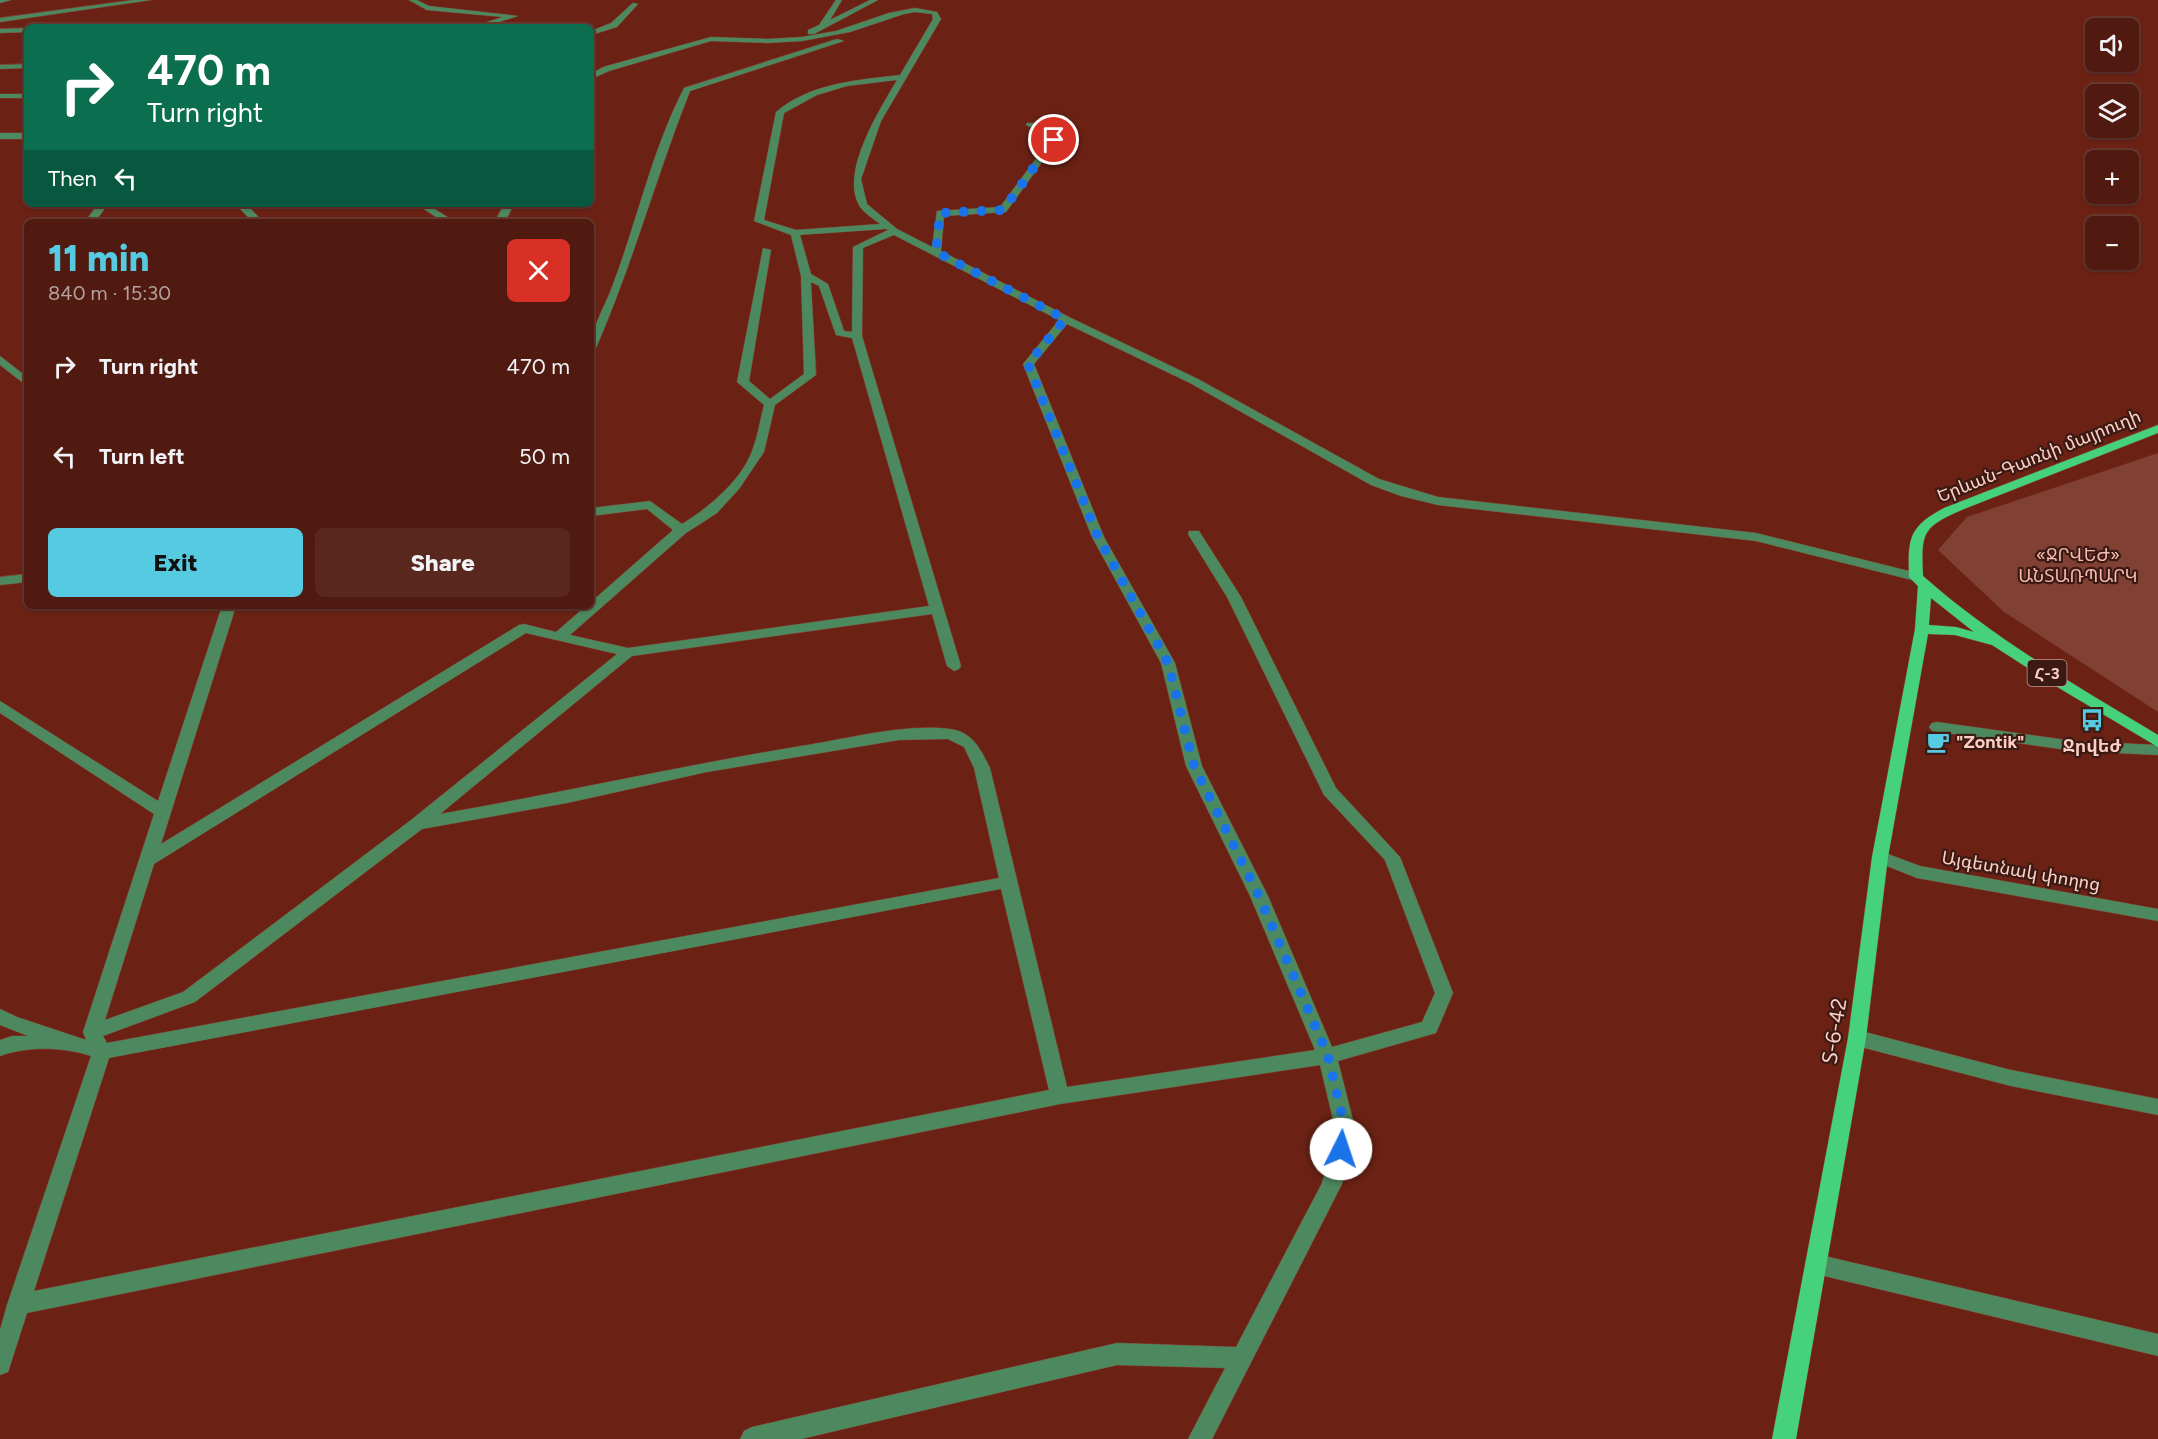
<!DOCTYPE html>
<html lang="en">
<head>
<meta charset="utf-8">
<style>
	body { margin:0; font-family:Figtree,"Noto Sans Armenian",sans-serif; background:#5a271e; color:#f1f3f6; height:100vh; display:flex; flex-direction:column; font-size:22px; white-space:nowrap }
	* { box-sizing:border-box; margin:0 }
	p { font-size:20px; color:#b4a19f }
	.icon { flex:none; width:33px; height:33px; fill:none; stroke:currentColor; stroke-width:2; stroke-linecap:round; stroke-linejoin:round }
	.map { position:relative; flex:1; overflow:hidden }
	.drawer { position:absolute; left:24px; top:219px; width:570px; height:390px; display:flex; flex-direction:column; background:#501a10; border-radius:9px; box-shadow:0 2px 4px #0004,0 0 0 2px #673830 }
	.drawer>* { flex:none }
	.top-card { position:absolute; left:24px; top:24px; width:570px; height:183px; border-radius:9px; box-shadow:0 2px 4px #0004,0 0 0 2px #673830; background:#0b6e4f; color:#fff; overflow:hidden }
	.buttons { position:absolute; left:2085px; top:18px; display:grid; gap:12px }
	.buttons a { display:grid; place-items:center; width:54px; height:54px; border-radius:9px; background:#501a10; box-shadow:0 2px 4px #0004,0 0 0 2px #673830; font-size:30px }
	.pin { position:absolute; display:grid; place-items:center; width:51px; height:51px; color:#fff; margin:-26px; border:3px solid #fff; border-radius:50%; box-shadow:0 2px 6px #0007 }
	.me { position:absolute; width:66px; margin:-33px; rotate:4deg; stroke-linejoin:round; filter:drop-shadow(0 0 4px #0008) }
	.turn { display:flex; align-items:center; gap:21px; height:126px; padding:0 24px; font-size:27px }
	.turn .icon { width:78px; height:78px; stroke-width:2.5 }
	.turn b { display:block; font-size:42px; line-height:51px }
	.then { display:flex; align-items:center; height:57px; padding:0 24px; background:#0003; gap:12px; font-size:22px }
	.round { display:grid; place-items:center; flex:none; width:63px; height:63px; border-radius:9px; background:#5a271e }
	.summary { display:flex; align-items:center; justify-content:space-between; height:102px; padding:0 24px }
	h1 { font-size:36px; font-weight:800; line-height:45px; color:#55cae0 }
	.primary-button { display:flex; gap:12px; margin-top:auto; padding:12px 24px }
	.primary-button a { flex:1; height:69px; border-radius:9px; background:#55cae0; color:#111; font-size:24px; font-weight:800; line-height:69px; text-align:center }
	.primary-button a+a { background:#5a271e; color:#f1f3f6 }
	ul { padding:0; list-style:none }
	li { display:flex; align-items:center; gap:18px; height:90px; padding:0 24px }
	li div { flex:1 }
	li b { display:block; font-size:22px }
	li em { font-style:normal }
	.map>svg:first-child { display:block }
	.green { fill:#804033 }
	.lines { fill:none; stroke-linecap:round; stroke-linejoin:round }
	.minor-casing { stroke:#854135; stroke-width:1 }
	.major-casing { stroke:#854135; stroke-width:1 }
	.minor { fill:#4d895f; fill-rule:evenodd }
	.major { fill:#46d27c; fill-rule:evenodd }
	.route { stroke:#1a73e8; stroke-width:10; stroke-dasharray:0 18 }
	.labels { text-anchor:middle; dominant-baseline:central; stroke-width:4.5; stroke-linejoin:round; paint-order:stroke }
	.shield { fill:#3b1a13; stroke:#c39990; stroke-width:1.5 }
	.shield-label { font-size:16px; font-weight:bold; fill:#fdcfc5 }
	.street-label { font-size:18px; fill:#fdcfc5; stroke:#3b1a13 }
	.park-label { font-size:18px; fill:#f5bcaf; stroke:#3b1a13 }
	.poi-label { font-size:18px; font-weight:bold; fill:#fdcfc5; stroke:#3b1a13; text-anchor:start }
	.near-street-label { font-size:21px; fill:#fdcfc5; stroke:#3b1a13 }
</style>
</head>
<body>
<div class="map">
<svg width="2158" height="1439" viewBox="0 0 2158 1439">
	<rect width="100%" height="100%" fill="#6b2215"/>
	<path class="green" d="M2158,453V712L2004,612L1938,550L1967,517Z"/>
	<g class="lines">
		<g class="minor-casing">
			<g id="minor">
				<path d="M0,0H11L0,3Z"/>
				<path d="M133,0H151L0,22V18Z"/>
				<path d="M409,0H417L429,6L518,16L483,27H471L503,17L427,10Z"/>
				<path d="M836,0H842L830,20L870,0H878L814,34H808V30L819,25Z"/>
				<path d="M633,3L638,4L617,27L591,35V31L611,23Z"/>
				<path d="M915,8L937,12L941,19L881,121L861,179L867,204L897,229L932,247L937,211L1000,207L1050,140L1052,127H1030L1026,125L1027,123H1060L1058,140L1006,212L944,216L941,251L1069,317L1198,379L1379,479L1438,497L1756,533L1921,574L1923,577L1916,581L1756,541L1438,505L1401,496L1371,485L1190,383L1067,324L1034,364L1104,537L1175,663L1202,766L1268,896L1332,1047L1422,1022L1435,993L1385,860L1324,795L1227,597L1188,534L1189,531H1199L1241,597L1336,788L1400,857L1453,993L1436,1033L1338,1061L1356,1132L1342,1184L1212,1439H1188L1225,1368L1117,1365L801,1439H740L744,1431L752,1427L1117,1343L1236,1347L1322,1183L1336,1132L1320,1065L1060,1104L27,1313L8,1372L0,1375V1330L7,1305L91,1056C62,1047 29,1046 0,1056V1040L12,1036H28L0,1025V1009L17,1017L86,1040L83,1032L154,814L0,713V701L158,801L222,606H236L161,844L519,625L524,624L556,632L586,606H591V602L673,530L647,509L591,516V508L650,501L682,524C708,508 741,481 752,451C758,436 760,420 764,405L737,382L763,248L771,250L749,381L770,399L804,374L801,276L791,235L754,221L776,112C810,83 858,80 900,75L933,19L932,14L915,12L904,14L850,32L802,41L768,43L711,41L609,71L591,79V74L603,67L711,37L768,39L802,37L836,31L889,13ZM897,80C880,109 840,172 859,205C862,212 874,219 880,224L796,230L764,220L784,113L817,95L847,86ZM886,229L888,230L853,247L852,332L844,331L828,284L811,274L800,235ZM894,235L1059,320L1023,364L1092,537L1161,663L1186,766L1250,896L1315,1050L1067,1087L990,768C981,750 973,732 950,729C905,723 846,739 801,746C680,766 560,793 440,814L632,656L932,614L947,666L954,671L959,669L961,666L862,336L863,248ZM811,282L819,286L836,335L852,338L929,606L628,648L570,635L686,533L717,513L739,489L764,452L775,405L816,375ZM526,633L617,654L411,820L183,992L105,1020L154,864ZM948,739L964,747L974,768L999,878L107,1043L103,1036L195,1002L422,829L567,803L707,772L899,740ZM1001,889L1049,1090L34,1291L109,1058Z"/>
				<path d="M161,23L164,27H95L99,25Z"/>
				<path d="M27,28V32L0,33V29Z"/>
				<path d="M837,39L844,41L690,91C656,177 633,263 596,348L591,351C591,327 604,309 612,287C637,222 652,150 684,88Z"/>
				<path d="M27,64V68L0,69V65Z"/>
				<rect x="0" y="94" width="27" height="4"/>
				<rect x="0" y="133" width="27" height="6"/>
				<path d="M98,204H108L95,222H85Z"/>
				<path d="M241,204H251L250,208L263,222H253L240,209Z"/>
				<path d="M416,204H427L455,222H444Z"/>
				<path d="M504,204H514L505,222H495Z"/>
				<path d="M0,356L27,377V386L0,365Z"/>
				<path d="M27,574V582L0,585V577Z"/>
				<path d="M1937,722L2074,741L2158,745V755L2074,751L1932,731L1929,727L1932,723Z"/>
				<path d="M1880,851L1920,866L2158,909V921L1917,878L1874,861L1872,857L1874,853Z"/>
				<path d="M1857,1030L2011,1070L2158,1099V1115L2011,1086L1857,1046L1850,1043L1848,1038L1850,1033Z"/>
				<path d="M1816,1254L2158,1334V1356L1816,1274L1809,1271L1805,1264L1809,1257Z"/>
			</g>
		</g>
		<g class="major-casing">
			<path id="major" d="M2158,425V433L1964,509C1922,527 1921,532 1923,576C1994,639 2077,686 2158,735V747L2059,688L1992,645L1955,635L1928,634L1888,857L1866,1038L1796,1439H1772L1848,1038L1872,857L1915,629L1918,586L1909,577C1908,539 1908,527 1944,508ZM1931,598L1974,632L1956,627L1929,625Z"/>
		</g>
		<use href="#minor" class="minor"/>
		<use href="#major" class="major"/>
	</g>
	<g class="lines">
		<path class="route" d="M1054,140L1003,210L940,213L936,252L1065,319L1028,364L1098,537L1168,663L1194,766L1259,896L1328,1056L1346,1132L1341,1149"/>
	</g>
	<defs>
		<g id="bus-bare" transform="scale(1.8)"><path d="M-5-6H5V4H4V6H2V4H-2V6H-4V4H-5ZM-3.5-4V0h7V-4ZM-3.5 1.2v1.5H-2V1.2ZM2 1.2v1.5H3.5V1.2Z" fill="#55cae0" stroke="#3b1a13" stroke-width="2.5" paint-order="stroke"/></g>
		<g id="cafe-bare" transform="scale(1.8)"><path d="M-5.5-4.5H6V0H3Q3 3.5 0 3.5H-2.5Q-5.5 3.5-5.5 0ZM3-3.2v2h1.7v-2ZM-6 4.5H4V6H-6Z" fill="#55cae0" stroke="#3b1a13" stroke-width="2.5" paint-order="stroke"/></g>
	</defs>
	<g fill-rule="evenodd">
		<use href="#bus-bare" x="2092" y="720"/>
		<use href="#cafe-bare" x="1938" y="742"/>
	</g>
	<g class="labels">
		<rect class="shield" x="2027.5" y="660" width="39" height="26" rx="4.5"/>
		<g class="shield-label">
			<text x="2047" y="673">Հ-3</text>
		</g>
		<g class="street-label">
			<text transform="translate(2039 456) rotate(-22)">Երևան-Գառնի մայրուղի</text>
			<text transform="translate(2021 871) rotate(10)">Այգետնակ փողոց</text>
		</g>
		<g class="park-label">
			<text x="2078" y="555">«ՋՐՎԵԺ»<tspan x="2078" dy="21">ԱՆՏԱՌՊԱՐԿ</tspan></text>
		</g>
		<g class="poi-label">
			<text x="1956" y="742">"Zontik"</text>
			<text x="2092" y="746" text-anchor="middle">Ջրվեժ</text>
		</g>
		<g class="near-street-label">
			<text transform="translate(1834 1031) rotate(-81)">Տ-6-42</text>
		</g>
	</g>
</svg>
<div class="buttons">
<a><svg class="icon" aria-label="sound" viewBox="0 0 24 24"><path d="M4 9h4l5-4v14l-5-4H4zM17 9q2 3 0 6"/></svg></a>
<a><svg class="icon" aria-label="layers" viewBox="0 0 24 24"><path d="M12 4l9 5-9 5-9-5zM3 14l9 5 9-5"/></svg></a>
<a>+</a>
<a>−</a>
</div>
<div class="pin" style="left:1054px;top:140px;background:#d93025"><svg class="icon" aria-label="arrive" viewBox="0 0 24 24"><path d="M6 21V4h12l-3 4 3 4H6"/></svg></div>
<svg class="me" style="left:1341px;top:1149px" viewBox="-20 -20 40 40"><circle r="19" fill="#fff"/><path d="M0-13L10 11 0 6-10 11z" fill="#1a73e8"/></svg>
<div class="top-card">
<div class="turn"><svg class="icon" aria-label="right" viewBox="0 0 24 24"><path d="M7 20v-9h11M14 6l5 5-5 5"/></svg><div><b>470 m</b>Turn right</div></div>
<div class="then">Then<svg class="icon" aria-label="left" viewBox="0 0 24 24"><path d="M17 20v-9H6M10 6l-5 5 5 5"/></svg></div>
</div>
<section class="drawer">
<div class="summary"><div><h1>11 min</h1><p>840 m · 15:30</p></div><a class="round" style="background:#d93025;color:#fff"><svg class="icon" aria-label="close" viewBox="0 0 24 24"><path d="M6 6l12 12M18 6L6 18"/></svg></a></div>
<ul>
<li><svg class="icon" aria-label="right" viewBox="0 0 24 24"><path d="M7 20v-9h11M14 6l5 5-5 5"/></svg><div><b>Turn right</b></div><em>470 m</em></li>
<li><svg class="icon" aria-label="left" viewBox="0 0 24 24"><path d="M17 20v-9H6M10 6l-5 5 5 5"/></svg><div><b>Turn left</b></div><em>50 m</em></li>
</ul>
<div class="primary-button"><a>Exit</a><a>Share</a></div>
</section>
</div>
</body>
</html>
